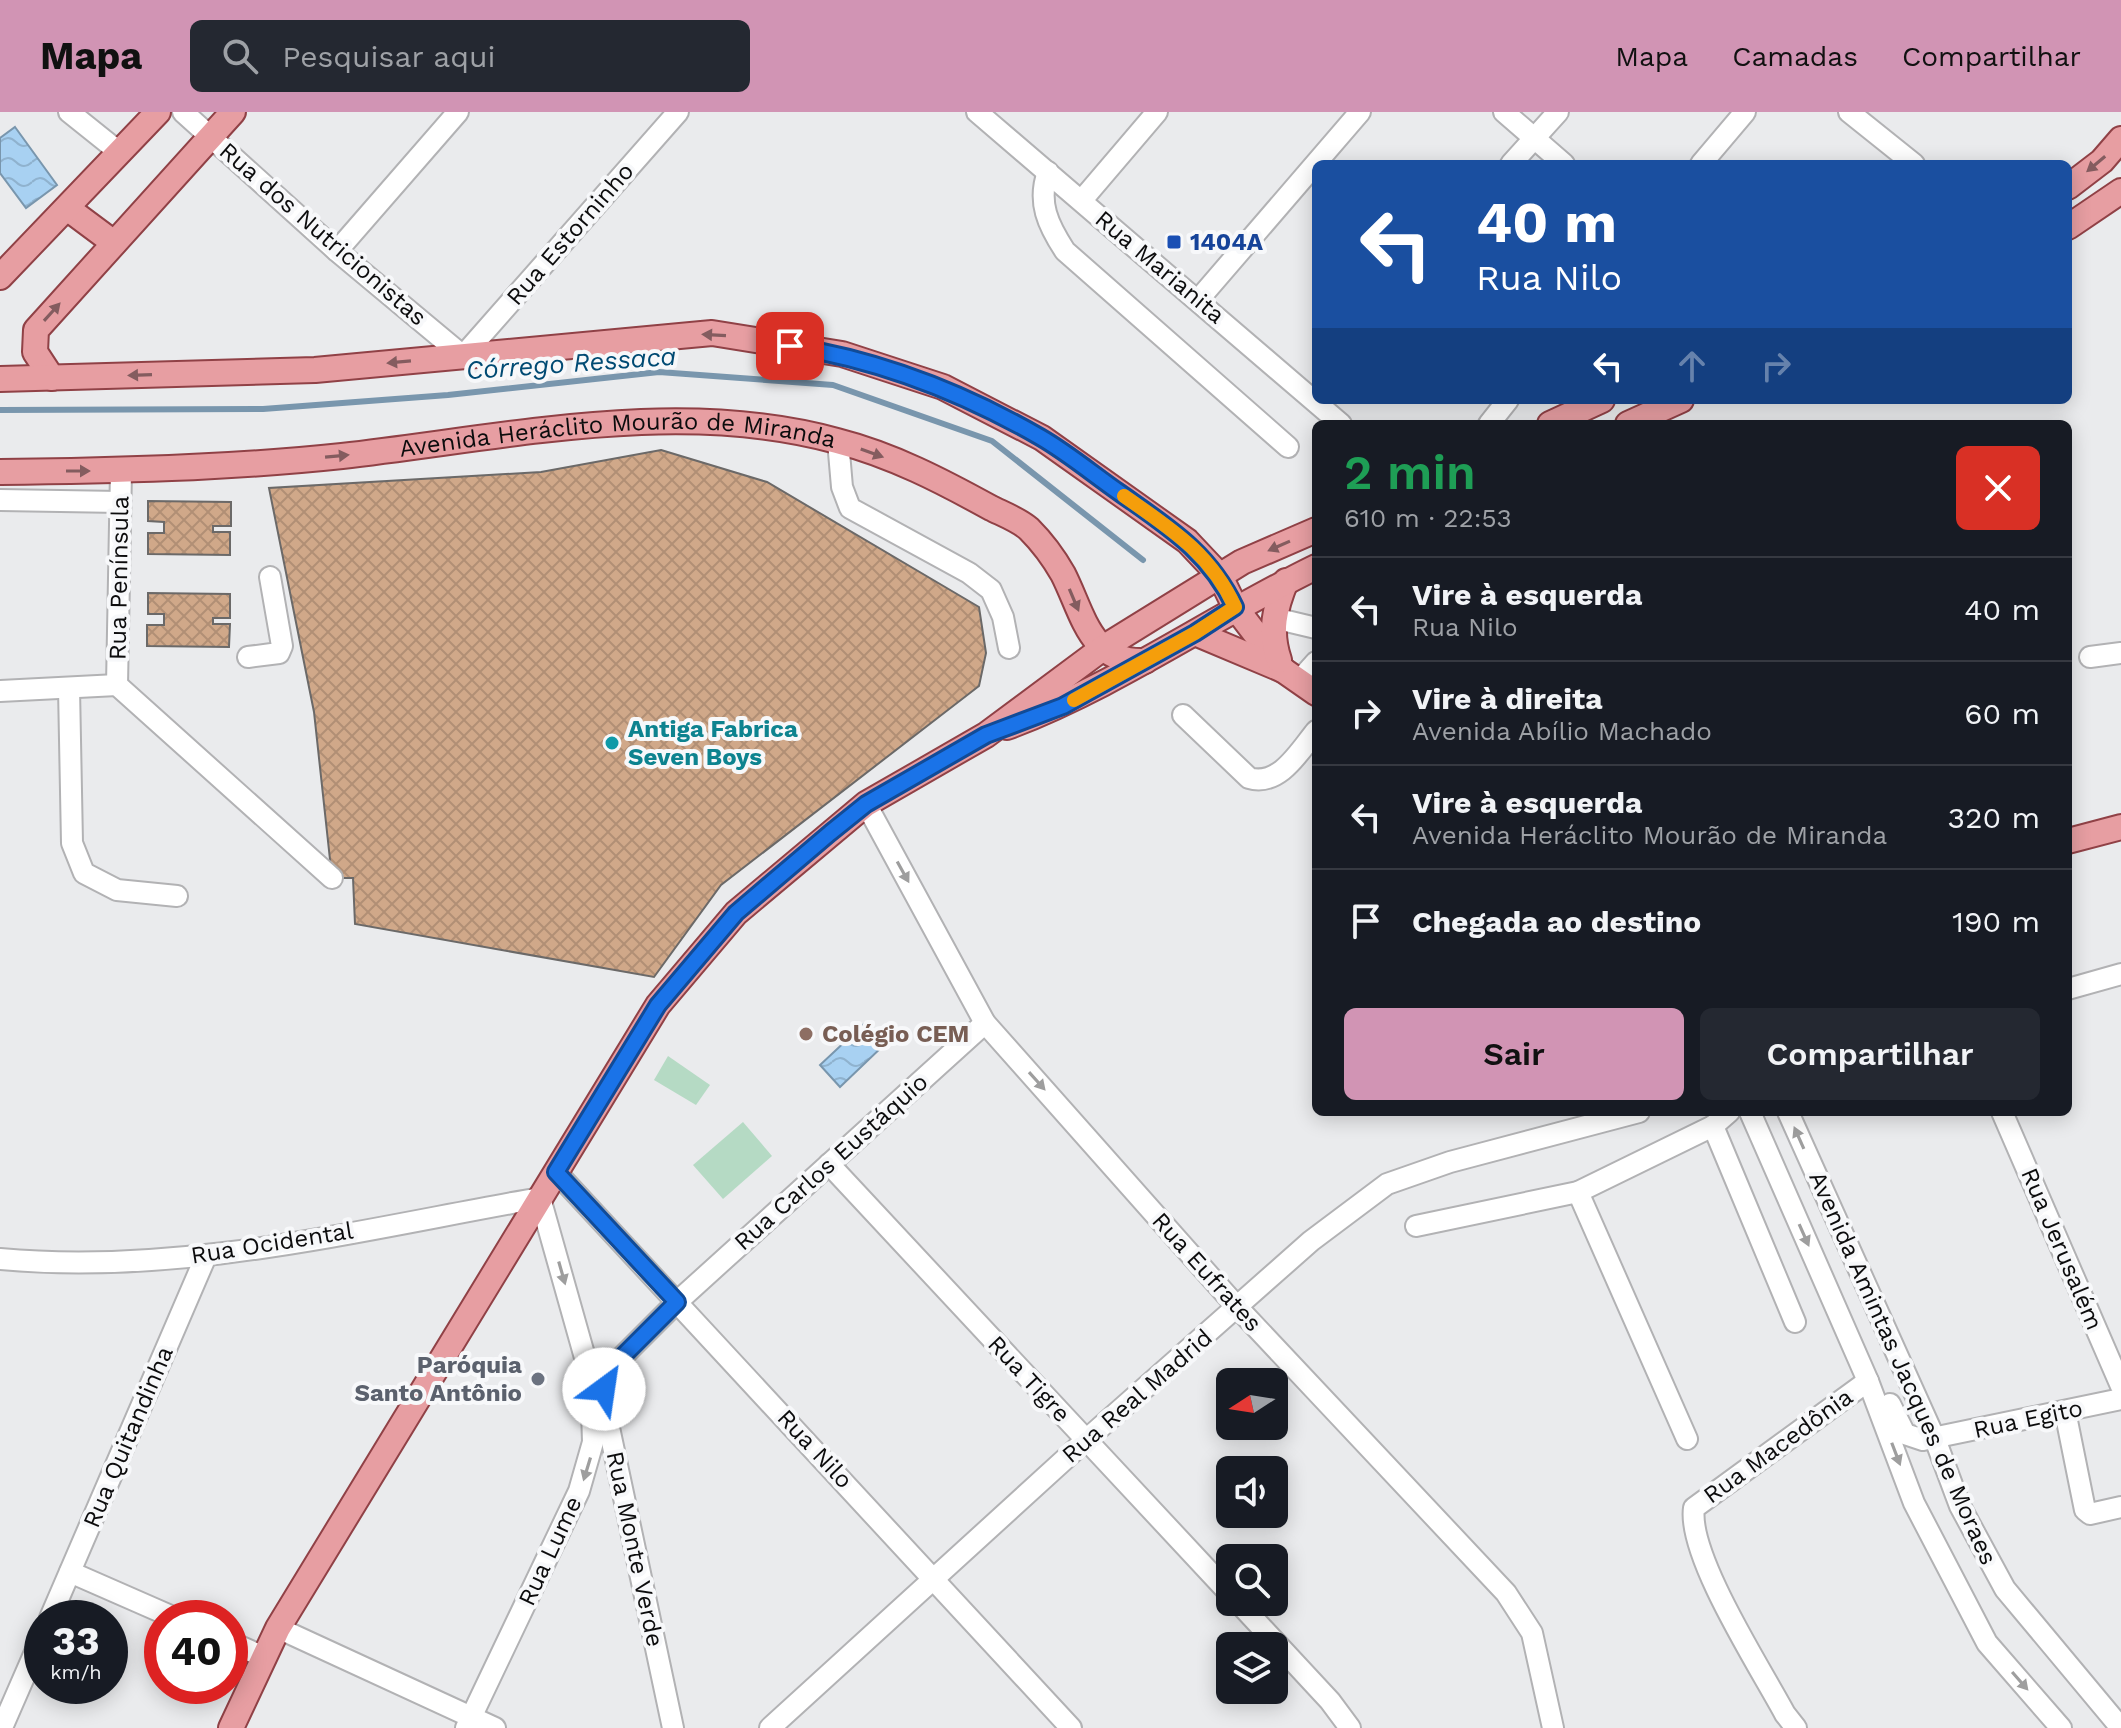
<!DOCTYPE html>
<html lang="pt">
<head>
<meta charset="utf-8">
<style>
	body { margin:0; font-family:"Work Sans",sans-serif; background:#242831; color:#f1f3f6; height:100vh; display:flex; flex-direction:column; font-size:30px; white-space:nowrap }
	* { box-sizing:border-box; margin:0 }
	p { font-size:26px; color:#9ea1a6 }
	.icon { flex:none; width:44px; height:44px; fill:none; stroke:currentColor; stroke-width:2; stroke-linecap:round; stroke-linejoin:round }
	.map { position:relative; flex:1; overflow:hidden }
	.side { position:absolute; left:1312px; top:308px; width:760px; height:696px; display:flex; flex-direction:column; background:#171b24; border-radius:12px; box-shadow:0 4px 20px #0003 }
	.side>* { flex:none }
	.banner { position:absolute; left:1312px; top:48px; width:760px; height:244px; border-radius:12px; box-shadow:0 4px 20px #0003; background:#1a4fa0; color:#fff; overflow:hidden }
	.needle { width:52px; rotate:258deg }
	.buttons { position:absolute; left:1216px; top:1256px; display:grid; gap:16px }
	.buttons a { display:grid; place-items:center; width:72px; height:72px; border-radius:12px; background:#171b24; box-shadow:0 4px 20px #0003; font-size:40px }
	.speed { position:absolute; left:24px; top:1488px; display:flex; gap:16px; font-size:40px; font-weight:700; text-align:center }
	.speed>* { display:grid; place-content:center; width:104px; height:104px; border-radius:50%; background:#171b24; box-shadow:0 4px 20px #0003; line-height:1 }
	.speed small { font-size:20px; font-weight:400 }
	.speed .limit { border:12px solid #d22; background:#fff; color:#111 }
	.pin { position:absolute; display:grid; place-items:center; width:68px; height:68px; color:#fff; margin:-34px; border-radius:16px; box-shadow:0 4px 12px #0006 }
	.me { position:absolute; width:88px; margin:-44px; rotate:31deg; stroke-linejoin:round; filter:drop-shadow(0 0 6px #0008) }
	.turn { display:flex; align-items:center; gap:28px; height:168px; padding:0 32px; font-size:36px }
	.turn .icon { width:104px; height:104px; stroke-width:2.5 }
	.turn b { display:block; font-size:56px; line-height:68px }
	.lanes { display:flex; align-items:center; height:76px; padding:0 32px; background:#0003; justify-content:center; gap:40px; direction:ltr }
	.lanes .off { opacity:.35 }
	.round { display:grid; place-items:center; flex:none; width:84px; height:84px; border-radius:12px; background:#242831 }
	.overview { display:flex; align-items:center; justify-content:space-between; height:136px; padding:0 32px }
	h1 { font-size:48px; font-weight:600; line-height:60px; color:#1e9e55 }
	.cta { display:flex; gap:16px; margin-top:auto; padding:16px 32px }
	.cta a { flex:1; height:92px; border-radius:12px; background:#d194b4; color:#111; font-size:32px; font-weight:600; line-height:92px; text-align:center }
	.cta a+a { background:#242831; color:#f1f3f6 }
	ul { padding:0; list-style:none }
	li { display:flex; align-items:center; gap:24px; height:104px; padding:0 32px; border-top:2px solid #363941 }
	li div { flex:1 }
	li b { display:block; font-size:30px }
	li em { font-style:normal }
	header { display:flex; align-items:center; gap:48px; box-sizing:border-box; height:112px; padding:0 40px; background:#d194b4; color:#111 }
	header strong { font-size:38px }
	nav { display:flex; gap:44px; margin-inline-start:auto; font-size:28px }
	.search { width:560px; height:72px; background:#242831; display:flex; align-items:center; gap:20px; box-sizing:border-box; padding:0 28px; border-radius:12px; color:#9ea1a6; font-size:30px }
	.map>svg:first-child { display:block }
	.pitch { fill:#b5dac4 }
	.water { fill:url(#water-waves); stroke:#7996ad; stroke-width:2 }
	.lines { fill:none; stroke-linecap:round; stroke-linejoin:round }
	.stream { stroke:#7996ad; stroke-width:6 }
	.building { fill:url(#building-cross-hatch); stroke:#6b6968; stroke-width:2 }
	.minor-casing { stroke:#b2b2b4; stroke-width:24 }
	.major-casing { stroke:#904146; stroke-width:28 }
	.minor { stroke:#fff; stroke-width:20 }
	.major { stroke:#e79ea2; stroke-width:24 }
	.oneway { fill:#845c5f }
	.oneway2 { fill:#9e9e9e }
	.route-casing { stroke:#114b97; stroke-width:20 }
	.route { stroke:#1a73e8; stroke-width:14 }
	.slow { stroke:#f59e0b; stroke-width:14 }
	.transit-dot { fill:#1a4fb4; stroke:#f7f8fa; stroke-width:3 }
	.culture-dot { fill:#0f9aa8; stroke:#f7f8fa; stroke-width:3 }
	.education-dot { fill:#8d6e63; stroke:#f7f8fa; stroke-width:3 }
	.worship-dot { fill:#6b7280; stroke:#f7f8fa; stroke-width:3 }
	.labels { text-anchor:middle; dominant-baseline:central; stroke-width:8; stroke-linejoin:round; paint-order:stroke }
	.street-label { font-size:24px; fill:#0c0c0d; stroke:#f7f8fa }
	.transit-label { font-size:24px; font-weight:bold; fill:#164399; stroke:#f7f8fa; text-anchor:start }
	.culture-label { font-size:24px; font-weight:bold; fill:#0d838f; stroke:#f7f8fa; text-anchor:start }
	.education-label { font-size:24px; font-weight:bold; fill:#785e54; stroke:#f7f8fa; text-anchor:start }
	.worship-label { font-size:24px; font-weight:bold; fill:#5b616d; stroke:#f7f8fa; text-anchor:end }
	.water-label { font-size:26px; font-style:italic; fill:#004a73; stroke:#f7f8fa }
</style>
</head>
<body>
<header>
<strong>Mapa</strong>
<div class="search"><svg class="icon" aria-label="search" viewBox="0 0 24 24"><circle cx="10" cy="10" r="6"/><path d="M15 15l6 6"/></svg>Pesquisar aqui</div>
<nav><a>Mapa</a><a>Camadas</a><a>Compartilhar</a></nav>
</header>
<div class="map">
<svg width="2121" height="1616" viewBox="0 0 2121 1616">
	<defs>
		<pattern id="water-waves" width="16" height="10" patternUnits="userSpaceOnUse" patternTransform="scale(2)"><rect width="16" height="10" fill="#a8d1f2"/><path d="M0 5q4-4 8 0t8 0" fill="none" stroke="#8fb2ce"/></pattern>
		<pattern id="building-cross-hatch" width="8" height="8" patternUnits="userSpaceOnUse" patternTransform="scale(2)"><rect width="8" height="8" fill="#d0a889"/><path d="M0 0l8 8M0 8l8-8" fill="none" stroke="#b18f75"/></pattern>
	</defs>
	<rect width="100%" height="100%" fill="#eaebed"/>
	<g class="pitch">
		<path d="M668,944L710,973L696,993L654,968Z"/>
		<path d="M743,1010L772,1044L723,1087L693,1053Z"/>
	</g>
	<g class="water">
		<path d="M15,15L57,73L26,96L0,61V26Z"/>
		<path d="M865,911L885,932L840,975L820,953Z"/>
	</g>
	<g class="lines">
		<path class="stream" d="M0,298L263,297L448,283L659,260L833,273L992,329L1143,448"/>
	</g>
	<g class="building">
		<path d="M661,338L767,370L979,495L986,541L979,574L721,773L654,865L355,812L353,766H332L314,600L269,376L541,360Z"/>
		<path d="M148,389L231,390V414H213V420H230V443L148,442V421H164V410L148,409Z"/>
		<path d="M148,481L230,482V506H213V512H230L229,535L147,534V513H164V502H148Z"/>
	</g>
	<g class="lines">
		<g class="minor-casing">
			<g id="minor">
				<path d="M69,0L119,40"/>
				<path d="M183,0L337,139L463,244L678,0"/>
				<path d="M977,0L1341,312"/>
				<path d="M1504,0L1564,52"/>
				<path d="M1849,0L1914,52"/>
				<path d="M1511,52L1558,0"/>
				<path d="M1701,52L1745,0"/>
				<path d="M1048,60C1037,90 1048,113 1065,139L1288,335"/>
				<path d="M1082,88L1157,0"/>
				<path d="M337,139L458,0"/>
				<path d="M1199,187L1360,0"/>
				<path d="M1489,312L1508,288"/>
				<path d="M838,329L842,375L850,396L969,461L991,478L1003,505L1009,536"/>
				<path d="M0,388L120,390"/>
				<path d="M1274,506L1316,516"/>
				<path d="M248,545L279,541L282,534L270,465"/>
				<path d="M2090,545L2121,541"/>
				<path d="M1299,569L1316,550"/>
				<path d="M117,573L332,766"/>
				<path d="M117,573L121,359"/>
				<path d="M69,576L72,731L84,761L117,778L177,784"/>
				<path d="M0,579L117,573"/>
				<path d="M1183,603L1249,666C1279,675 1299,640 1316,619"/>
				<path d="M866,692L985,911L1238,1196L1506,1481L1532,1521L1553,1616"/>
				<path d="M2068,877L2121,862"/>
				<path d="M1729,1000L1713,1014L1795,1210"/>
				<path d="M1750,1000L1868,1269L1914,1391L1987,1531L2061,1616"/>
				<path d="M1788,1000L1935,1327L1960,1394L2005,1477L2121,1616"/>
				<path d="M2002,1000L2121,1274"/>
				<path d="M829,1052L1230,1482"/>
				<path d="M556,1060L1071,1616"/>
				<path d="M1578,1080L1687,1327"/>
				<path d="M1416,1114L1578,1080L1713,1014"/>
				<path d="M0,1147C181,1164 363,1117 540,1086L591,1267L593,1330L579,1379L466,1616"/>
				<path d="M1890,1292L1905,1322L1923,1328L2121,1287"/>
				<path d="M2065,1299L2085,1398L2090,1402L2121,1395"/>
				<path d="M70,1460L175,1506"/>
				<path d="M1238,1490L1330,1589L1350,1616"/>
				<path d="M50,1506L206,1144"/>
				<path d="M278,1516L495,1616"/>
				<path d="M230,1530L264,1545"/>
				<path d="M4,1611L42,1524"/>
				<path d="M673,1616L604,1292L605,1266L610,1257L677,1190L985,911"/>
				<path d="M770,1616L1086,1328L1311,1129L1387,1072L1450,1050L1639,1000"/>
				<path d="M1796,1616L1785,1602C1761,1557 1687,1443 1694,1396L1868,1269"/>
			</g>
		</g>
		<g class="major-casing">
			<g id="major">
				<path d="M2068,75L2102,49L2121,27"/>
				<path d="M67,96L114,131"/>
				<path d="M2068,115L2121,79"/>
				<path d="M0,165L158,0"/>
				<path d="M52,266L35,240L36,218L233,0"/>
				<path d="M0,267L315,258L712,221L842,242L943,275L1042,326L1187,429L1220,464L1235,495L1283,558"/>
				<path d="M1550,312L1602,288"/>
				<path d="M1628,312L1681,288"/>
				<path id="s1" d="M0,360C114,359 229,356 342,344C503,326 678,285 837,329C892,343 942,369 991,396C1003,402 1019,408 1029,417C1041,429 1055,448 1063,462C1083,501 1090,552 1145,549"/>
				<path d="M1195,521L1283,558L1316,581"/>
				<path d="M1279,548C1269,519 1275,496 1286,469"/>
				<path d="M1007,615C1116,574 1211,506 1316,455"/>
				<path d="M2068,729L2121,715"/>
				<path d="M231,1616L278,1516L658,893L736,801L866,692L986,623L1103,536L1242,450L1316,418"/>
			</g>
		</g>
		<use href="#minor" class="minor"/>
		<use href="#major" class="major"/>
	</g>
	<defs><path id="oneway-solid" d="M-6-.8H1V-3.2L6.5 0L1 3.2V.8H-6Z" transform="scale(2)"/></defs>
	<g class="oneway">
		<use href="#oneway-solid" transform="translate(2096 52) rotate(140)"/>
		<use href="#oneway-solid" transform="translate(52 200) rotate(-48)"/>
		<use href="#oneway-solid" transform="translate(714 223) rotate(-177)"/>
		<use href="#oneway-solid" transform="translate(399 250) rotate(175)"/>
		<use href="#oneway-solid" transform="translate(140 263) rotate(178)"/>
		<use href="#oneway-solid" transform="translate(872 341) rotate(20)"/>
		<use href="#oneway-solid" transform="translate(337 344) rotate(-5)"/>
		<use href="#oneway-solid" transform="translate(78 359)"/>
		<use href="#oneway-solid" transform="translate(1279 434) rotate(156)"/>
		<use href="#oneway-solid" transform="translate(1074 488) rotate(67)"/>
	</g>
	<g class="oneway2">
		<use href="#oneway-solid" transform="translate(903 760) rotate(61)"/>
		<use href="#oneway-solid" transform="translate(1037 969) rotate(48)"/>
		<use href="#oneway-solid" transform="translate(1799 1026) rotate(-114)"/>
		<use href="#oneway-solid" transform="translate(1804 1123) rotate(66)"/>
		<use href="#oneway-solid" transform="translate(562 1161) rotate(74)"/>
		<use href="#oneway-solid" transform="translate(1896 1342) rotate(69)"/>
		<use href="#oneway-solid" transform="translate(587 1357) rotate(107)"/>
		<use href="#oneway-solid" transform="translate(2020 1569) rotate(49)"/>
	</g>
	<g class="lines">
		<g class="route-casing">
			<path id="route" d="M604,1277L610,1257L677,1190L556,1060L658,893L736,801L830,721L866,692L986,623L1063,594L1195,521L1235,495C1209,440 1168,415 1120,381C1094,363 1068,341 1040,325C962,280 879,248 790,234"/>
		</g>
		<use href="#route" class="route"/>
		<path class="slow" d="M1074,588L1195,521L1235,495C1210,441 1171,417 1124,384"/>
	</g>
	<rect class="transit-dot" x="1166" y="122" width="16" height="16" rx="4"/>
	<circle class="culture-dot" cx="612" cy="631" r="8"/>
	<circle class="education-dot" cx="806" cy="922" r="8"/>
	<circle class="worship-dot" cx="538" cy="1267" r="8"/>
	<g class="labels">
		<g class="street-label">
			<text transform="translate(323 122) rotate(41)">Rua dos Nutricionistas</text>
			<text transform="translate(570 122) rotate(-49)">Rua Estorninho</text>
			<text transform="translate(1160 155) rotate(40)">Rua Marianita</text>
			<text stroke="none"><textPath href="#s1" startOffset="620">Avenida Heráclito Mourão de Miranda</textPath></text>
			<text transform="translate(119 466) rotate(-89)">Rua Península</text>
			<text transform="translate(831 1050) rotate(-42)">Rua Carlos Eustáquio</text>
			<text transform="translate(272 1131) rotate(-9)">Rua Ocidental</text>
			<text transform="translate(2062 1137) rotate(67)">Rua Jerusalém</text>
			<text transform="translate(1207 1160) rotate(48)">Rua Eufrates</text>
			<text transform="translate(1903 1256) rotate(66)">Avenida Amintas Jacques de Moraes</text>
			<text transform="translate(1029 1267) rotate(47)">Rua Tigre</text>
			<text transform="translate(1137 1284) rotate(-41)">Rua Real Madrid</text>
			<text transform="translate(2028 1307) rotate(-12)">Rua Egito</text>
			<text transform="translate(128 1325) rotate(-67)">Rua Quitandinha</text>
			<text transform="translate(1778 1334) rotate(-36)">Rua Macedônia</text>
			<text transform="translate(815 1337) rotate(47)">Rua Nilo</text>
			<text transform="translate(635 1437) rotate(78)">Rua Monte Verde</text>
			<text transform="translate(550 1439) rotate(-65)">Rua Lume</text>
		</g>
		<g class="transit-label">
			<text x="1190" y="130">1404A</text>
		</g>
		<g class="culture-label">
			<text x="628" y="617">Antiga Fabrica<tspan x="628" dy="28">Seven Boys</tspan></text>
		</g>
		<g class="education-label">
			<text x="822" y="922">Colégio CEM</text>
		</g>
		<g class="worship-label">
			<text x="522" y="1253">Paróquia<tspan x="522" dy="28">Santo Antônio</tspan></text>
		</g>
		<g class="water-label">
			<text transform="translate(571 251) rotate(-4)">Córrego Ressaca</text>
		</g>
	</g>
</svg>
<div class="buttons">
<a><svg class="needle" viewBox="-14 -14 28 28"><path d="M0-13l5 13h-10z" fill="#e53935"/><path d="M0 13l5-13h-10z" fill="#9ea1a6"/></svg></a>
<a><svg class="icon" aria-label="sound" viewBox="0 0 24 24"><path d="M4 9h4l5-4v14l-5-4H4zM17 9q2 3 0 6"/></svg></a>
<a><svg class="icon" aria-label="search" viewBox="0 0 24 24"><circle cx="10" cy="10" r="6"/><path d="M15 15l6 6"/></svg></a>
<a><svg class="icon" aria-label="layers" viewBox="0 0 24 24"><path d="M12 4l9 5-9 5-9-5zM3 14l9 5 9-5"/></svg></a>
</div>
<div class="speed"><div>33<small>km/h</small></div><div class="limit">40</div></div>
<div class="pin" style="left:790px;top:234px;background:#d93025"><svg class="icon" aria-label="arrive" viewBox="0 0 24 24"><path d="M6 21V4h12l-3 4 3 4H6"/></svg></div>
<svg class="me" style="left:604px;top:1277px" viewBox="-20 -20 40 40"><circle r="19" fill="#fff"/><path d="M0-13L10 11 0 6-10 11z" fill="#1a73e8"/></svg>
<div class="banner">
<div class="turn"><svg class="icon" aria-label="left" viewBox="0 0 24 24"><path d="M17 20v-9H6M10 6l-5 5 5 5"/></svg><div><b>40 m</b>Rua Nilo</div></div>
<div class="lanes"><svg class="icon" aria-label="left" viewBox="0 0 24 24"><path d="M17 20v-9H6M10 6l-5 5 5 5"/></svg><svg class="icon off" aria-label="ahead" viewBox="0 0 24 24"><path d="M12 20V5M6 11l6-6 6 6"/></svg><svg class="icon off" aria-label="right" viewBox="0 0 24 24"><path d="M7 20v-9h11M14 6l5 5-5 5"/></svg></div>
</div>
<section class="side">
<div class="overview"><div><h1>2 min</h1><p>610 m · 22:53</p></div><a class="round" style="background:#d93025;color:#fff"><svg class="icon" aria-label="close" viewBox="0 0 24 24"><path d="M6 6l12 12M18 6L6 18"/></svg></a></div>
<ul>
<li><svg class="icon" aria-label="left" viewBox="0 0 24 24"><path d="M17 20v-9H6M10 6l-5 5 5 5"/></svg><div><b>Vire à esquerda</b><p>Rua Nilo</p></div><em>40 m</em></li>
<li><svg class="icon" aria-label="right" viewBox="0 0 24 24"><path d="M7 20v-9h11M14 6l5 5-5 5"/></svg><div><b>Vire à direita</b><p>Avenida Abílio Machado</p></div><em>60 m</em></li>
<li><svg class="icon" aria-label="left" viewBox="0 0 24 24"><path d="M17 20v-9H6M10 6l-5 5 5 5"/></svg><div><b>Vire à esquerda</b><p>Avenida Heráclito Mourão de Miranda</p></div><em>320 m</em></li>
<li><svg class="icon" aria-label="arrive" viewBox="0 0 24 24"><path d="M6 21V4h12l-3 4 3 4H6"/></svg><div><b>Chegada ao destino</b></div><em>190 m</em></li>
</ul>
<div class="cta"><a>Sair</a><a>Compartilhar</a></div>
</section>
</div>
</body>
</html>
